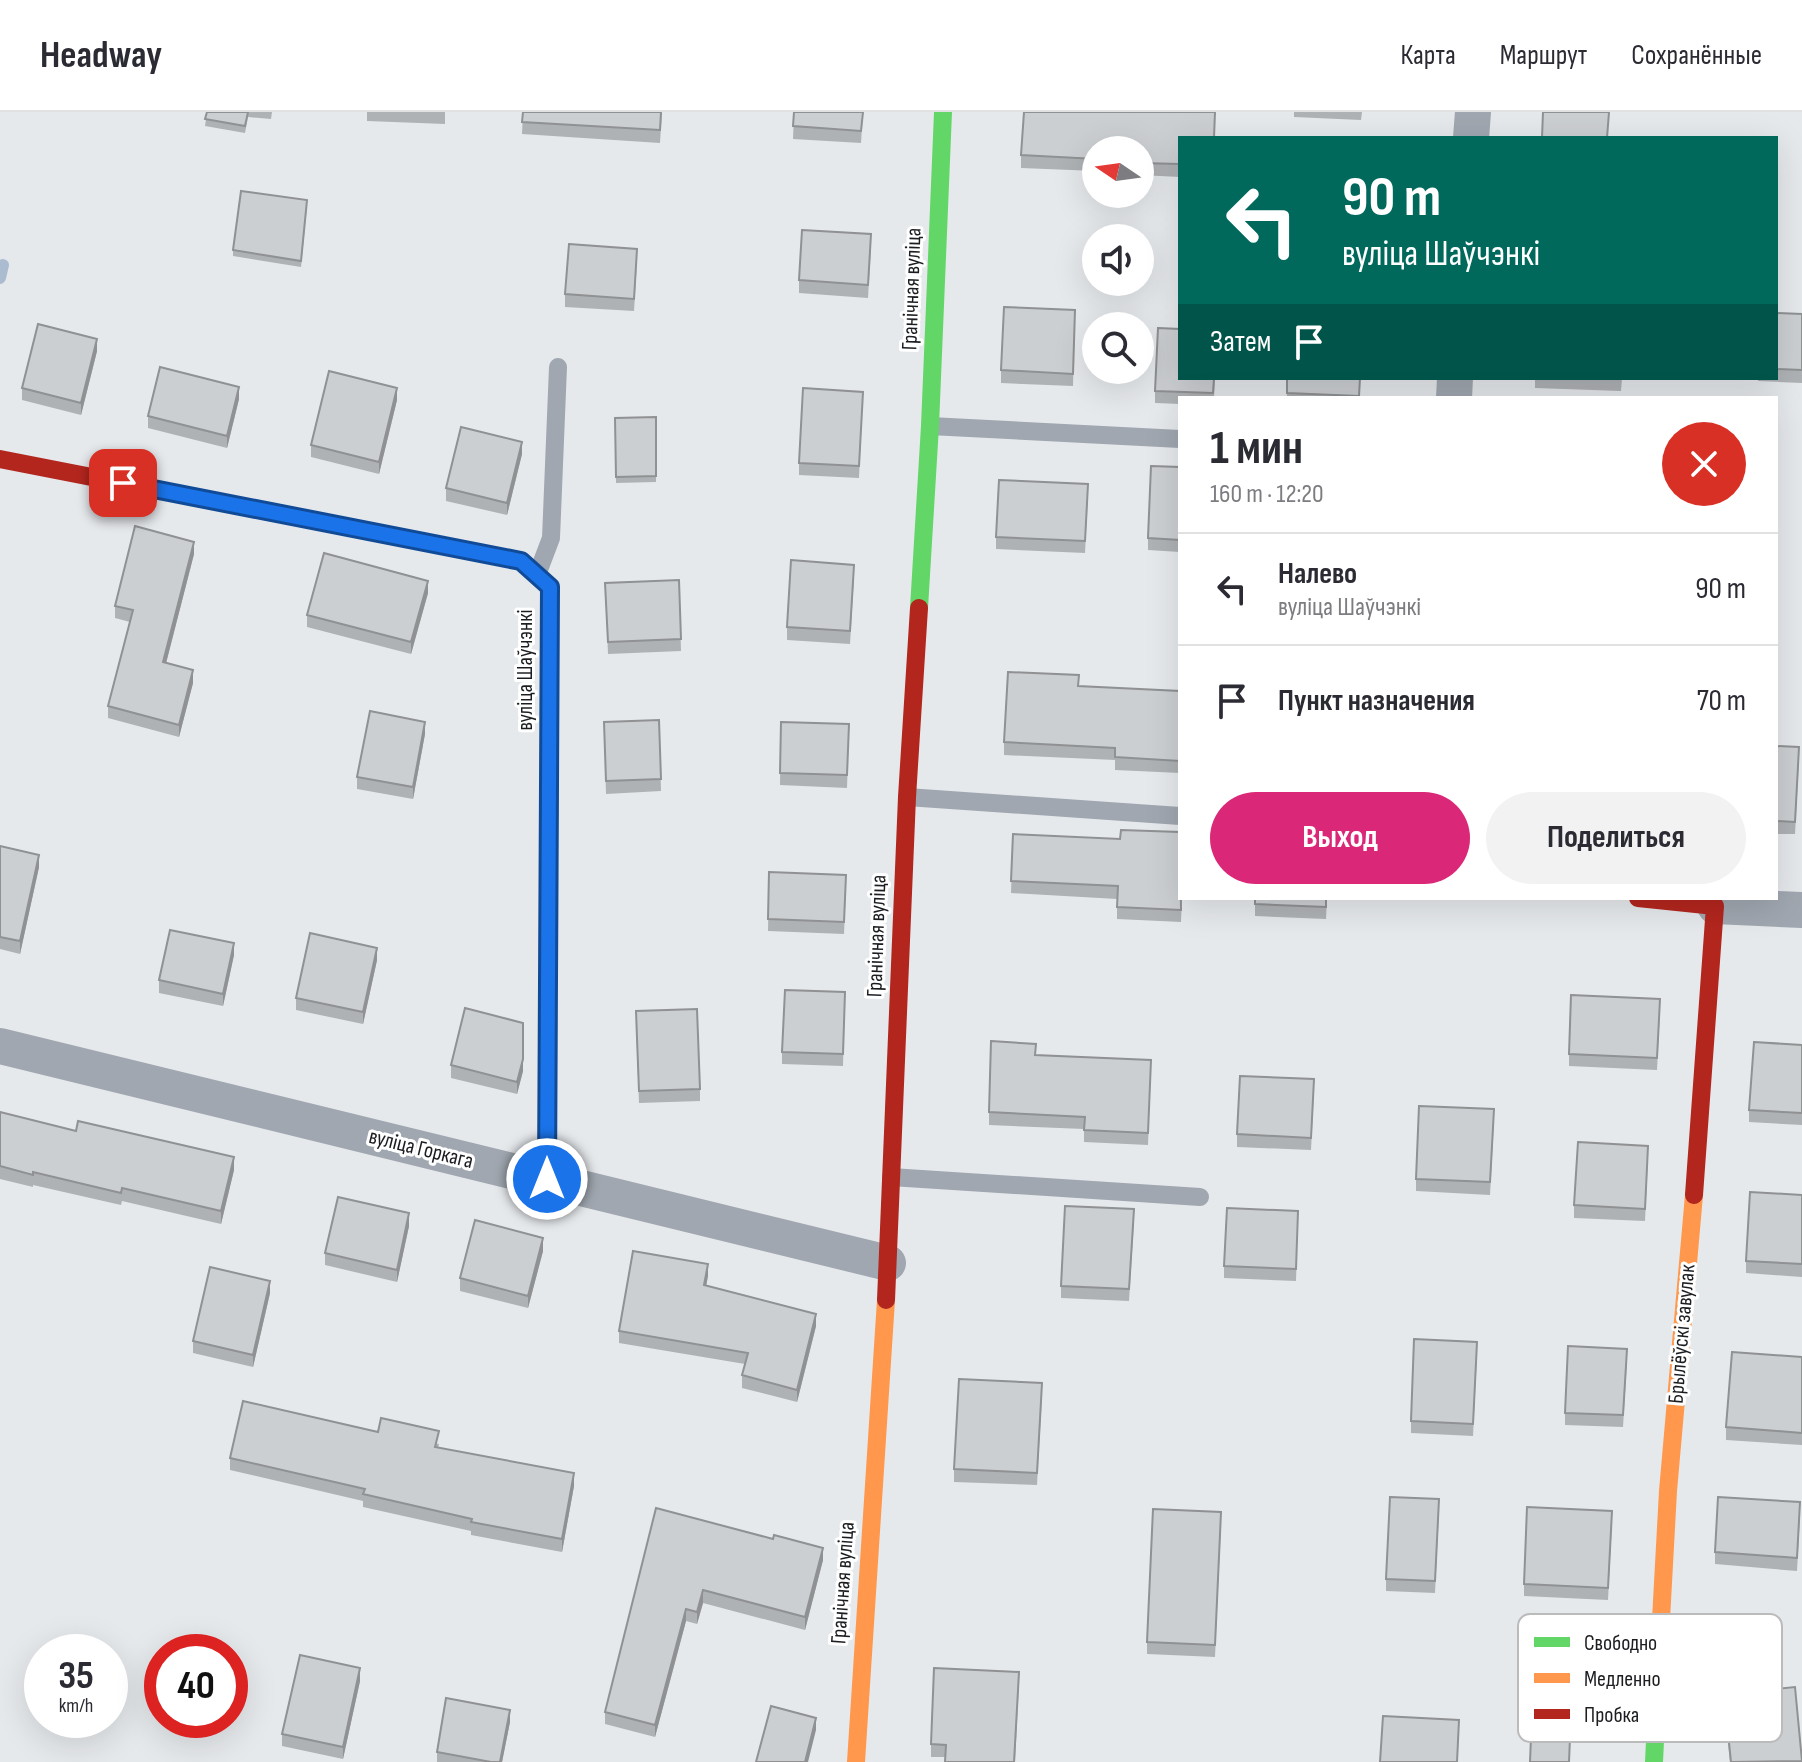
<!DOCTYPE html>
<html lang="ru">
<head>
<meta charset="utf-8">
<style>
	body { margin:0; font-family:"Sofia Sans Condensed",sans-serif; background:#f2f2f3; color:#2b2b33; height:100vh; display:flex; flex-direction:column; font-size:30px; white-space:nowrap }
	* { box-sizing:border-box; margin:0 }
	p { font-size:26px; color:#7c7c81 }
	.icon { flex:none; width:44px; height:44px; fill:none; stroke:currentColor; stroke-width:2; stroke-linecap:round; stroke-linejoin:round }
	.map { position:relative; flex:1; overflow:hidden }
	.side { position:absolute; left:1178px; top:284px; width:600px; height:504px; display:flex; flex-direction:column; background:#fff; border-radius:0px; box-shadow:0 8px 32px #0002 }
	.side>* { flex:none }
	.banner { position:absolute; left:1178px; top:24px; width:600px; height:244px; border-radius:0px; box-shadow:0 8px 32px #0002; background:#00695c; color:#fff; overflow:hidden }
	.needle { width:52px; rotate:283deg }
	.controls { position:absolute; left:1082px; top:24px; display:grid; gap:16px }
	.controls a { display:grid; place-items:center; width:72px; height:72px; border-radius:50%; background:#fff; box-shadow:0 8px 32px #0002; font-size:40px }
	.speed { position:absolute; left:24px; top:1522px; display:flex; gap:16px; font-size:40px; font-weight:700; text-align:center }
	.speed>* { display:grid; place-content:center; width:104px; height:104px; border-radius:50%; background:#fff; box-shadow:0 8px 32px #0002; line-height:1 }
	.speed small { font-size:20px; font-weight:400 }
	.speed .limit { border:12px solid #d22; background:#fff; color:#111 }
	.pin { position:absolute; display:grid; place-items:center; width:68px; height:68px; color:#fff; margin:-34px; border-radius:16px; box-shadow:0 4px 12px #0006 }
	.me { position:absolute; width:88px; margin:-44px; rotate:0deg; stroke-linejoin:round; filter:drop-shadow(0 0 6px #0008) }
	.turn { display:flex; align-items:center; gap:28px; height:168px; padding:0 32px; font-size:36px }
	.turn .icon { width:104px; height:104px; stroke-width:2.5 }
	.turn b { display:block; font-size:56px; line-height:68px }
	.then { display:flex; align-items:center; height:76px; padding:0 32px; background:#0003; gap:16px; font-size:30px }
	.round { display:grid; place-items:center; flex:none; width:84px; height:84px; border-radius:42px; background:#f2f2f3 }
	.summary { display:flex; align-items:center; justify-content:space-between; height:136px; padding:0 32px }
	h1 { font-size:48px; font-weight:700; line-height:60px }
	.primary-button { display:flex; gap:16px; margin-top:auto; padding:16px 32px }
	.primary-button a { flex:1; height:92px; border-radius:48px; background:#db2777; color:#fff; font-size:32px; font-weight:700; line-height:92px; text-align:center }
	.primary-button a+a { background:#f2f2f3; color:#2b2b33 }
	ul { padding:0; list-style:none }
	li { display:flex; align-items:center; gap:24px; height:112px; padding:0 32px; border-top:2px solid #e1e1e2 }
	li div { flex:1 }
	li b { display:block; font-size:30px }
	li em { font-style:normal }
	header { display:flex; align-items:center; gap:48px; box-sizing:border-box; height:112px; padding:0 40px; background:#fff; border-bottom:2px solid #e1e1e2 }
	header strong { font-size:38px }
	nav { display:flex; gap:44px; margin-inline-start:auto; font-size:28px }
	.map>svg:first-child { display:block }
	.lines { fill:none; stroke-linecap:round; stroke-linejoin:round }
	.stream { stroke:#abbcd0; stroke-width:12 }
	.lane { stroke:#a0a7b0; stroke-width:18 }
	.street { stroke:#a0a7b0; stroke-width:36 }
	.fast { stroke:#63d668; stroke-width:18 }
	.slow { stroke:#ff974d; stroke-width:18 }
	.jam { stroke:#b3261e; stroke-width:18 }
	.wall { fill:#afb2b5 }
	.shaded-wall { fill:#8f9193 }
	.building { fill:#cccfd2; stroke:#8f9193; stroke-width:2 }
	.route-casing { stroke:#114b97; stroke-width:20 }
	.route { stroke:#1a73e8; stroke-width:14 }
	.labels { text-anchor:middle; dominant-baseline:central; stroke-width:6; stroke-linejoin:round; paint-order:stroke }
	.street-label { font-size:22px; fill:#1b1d20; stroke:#fff }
	.key { fill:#fff; stroke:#bbbbbc; stroke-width:2 }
	.key-label { font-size:22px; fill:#1b1d20 }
</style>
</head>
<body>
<header>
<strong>Headway</strong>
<nav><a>Карта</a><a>Маршрут</a><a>Сохранённые</a></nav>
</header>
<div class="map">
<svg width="1802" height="1650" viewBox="0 0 1802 1650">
	<rect width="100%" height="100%" fill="#e6e9ec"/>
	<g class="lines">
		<path class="stream" d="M0,166L3,153"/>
		<g class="lane">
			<path d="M930,314L1180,327"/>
			<path d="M537,463L551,426L558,255"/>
			<path d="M907,685L1180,704"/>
			<path d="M891,1065L1200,1085"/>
		</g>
		<g class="street">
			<path d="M1471,26L1473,0"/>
			<path d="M1454,286L1455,266"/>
			<path d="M1715,794L1802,798"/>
			<path d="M0,934L888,1151"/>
		</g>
		<g class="fast">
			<path d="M919,496L930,314L943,0"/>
			<path d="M547,1067L550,557"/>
			<path d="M1654,1650L1659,1544"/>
		</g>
		<g class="slow">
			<path d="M1659,1544L1668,1379L1694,1083"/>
			<path d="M856,1650L886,1188"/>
		</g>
		<g class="jam">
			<path d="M0,347L521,449L550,475V557"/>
			<path d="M1638,786L1715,794L1694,1083"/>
			<path d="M886,1188L907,685L919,496"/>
		</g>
	</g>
	<g class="wall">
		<path d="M207,0H272L271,7L248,5L245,21L205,14Z"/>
		<path d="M367,0H445V12L367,9Z"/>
		<path d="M523,0H662L660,31L522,22Z"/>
		<path d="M794,0H863L861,31L793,27Z"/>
		<path d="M1294,0H1362L1361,8L1294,5Z"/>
		<path d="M1180,26V65L1140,63V38H1096V59L1021,56V43Z"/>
		<path d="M307,94L301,155L233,144V138Z"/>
		<path d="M871,135L868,186L799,181V168Z"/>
		<path d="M637,149L634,199L565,195V182Z"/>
		<path d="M1075,198L1073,274L1001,271V258Z"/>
		<path d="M1776,201L1802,202V271L1758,269V266H1776Z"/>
		<path d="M97,239L81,303L22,288V276Z"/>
		<path d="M1215,266L1214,286H1180V292L1155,291V279Z"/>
		<rect x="1287" y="266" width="73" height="20"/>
		<path d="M1535,266H1622L1621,279L1535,276Z"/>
		<path d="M863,280L859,366L799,363V351Z"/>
		<path d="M239,287L227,336L148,316V304Z"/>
		<path d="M397,288L379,362L311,345V333Z"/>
		<path d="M656,305V370L616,371L615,306Z"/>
		<path d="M522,342L507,403L446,389V376Z"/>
		<path d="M1180,355V440L1148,438V426Z"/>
		<path d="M1088,384L1085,441L996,437V425Z"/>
		<path d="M194,442L166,551L193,571L179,625L108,606V594L130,510L115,506V494Z"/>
		<path d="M854,465L850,532L787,528V515Z"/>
		<path d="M679,468L681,539L608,542L605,471Z"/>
		<path d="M428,481L411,542L307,515V503Z"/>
		<path d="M1079,574L1180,579V661L1115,658V648L1004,643V630Z"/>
		<path d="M659,608L661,679L606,682L604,610Z"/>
		<path d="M781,610L849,612L847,676L780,673Z"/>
		<path d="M425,622L413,687L357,677V665Z"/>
		<path d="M1776,634L1799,647L1795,722H1776Z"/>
		<path d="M1013,722L1182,786L1181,810L1117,807V787L1011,781Z"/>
		<path d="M0,734L39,755L20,842L0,837Z"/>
		<path d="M769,760L846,775L844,822L768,819Z"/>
		<path d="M1255,786H1327L1326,807L1255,804Z"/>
		<path d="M234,843L223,894L159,881V868Z"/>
		<path d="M377,848L363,912L296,898V886Z"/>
		<path d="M845,880L843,954L782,952V940Z"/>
		<path d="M1660,900L1657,958L1569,954V942Z"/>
		<path d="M523,911V959L517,982L451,966V953Z"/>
		<path d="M636,911L700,977V989L639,991Z"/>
		<path d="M1802,933V1013L1749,1010V998Z"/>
		<path d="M1036,943L1151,948L1148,1033L1084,1030V1017L989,1013V1000Z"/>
		<path d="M1314,979L1311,1038L1237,1035V1022Z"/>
		<path d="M0,1000L234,1058L221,1112L122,1089L121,1093L33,1073V1075L0,1067Z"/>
		<path d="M1494,1009L1490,1083L1416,1079V1067Z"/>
		<path d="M1648,1046L1645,1109L1574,1106V1093Z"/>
		<path d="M1802,1083V1165L1746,1161V1149Z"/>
		<path d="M1298,1099L1296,1169L1224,1166V1154Z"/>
		<path d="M1134,1109L1129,1189L1061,1186V1174Z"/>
		<path d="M409,1114L397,1170L325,1153V1141Z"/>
		<path d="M543,1139L528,1196L460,1179V1166Z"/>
		<path d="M708,1164L706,1173L816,1214L797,1290L742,1276V1263L745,1252L619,1231V1219Z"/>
		<path d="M270,1181L253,1255L193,1241V1229Z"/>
		<path d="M1477,1242L1473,1324L1411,1321V1309Z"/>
		<path d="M1802,1245V1333L1726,1328V1315Z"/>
		<path d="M1627,1249L1623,1315L1565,1313V1301Z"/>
		<path d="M1042,1283L1037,1373L954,1370V1357Z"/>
		<path d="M378,1320L439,1332L438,1336L574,1374L562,1440L471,1423V1419L363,1395V1389L230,1358V1346Z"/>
		<path d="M656,1396L823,1448L805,1518L703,1491L697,1512L686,1509L655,1625L605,1612V1600Z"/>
		<path d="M1439,1399L1435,1481L1386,1479V1467Z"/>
		<path d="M1800,1403L1797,1459L1715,1452V1440Z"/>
		<path d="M1612,1411L1608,1488L1524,1484V1472Z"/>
		<path d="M1221,1412L1215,1545L1147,1542V1530Z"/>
		<path d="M360,1569L343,1647L282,1634V1622Z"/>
		<path d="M1019,1572L1015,1650H945V1645H931V1632Z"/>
		<path d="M1724,1582L1802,1639V1650H1730L1724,1594Z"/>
		<path d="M510,1610L502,1650H437V1640Z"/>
	</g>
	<g class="shaded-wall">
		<path d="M97,227V239L81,303V291Z"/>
		<path d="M239,275V287L227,336V324Z"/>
		<path d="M397,276V288L379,362V350Z"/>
		<path d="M522,330V342L507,403V391Z"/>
		<path d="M194,430V442L163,563V550Z"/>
		<path d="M428,469V481L411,542V530Z"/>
		<path d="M193,558V571L179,625V613Z"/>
		<path d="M425,610V622L413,687V675Z"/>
		<path d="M39,743V755L20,842V829Z"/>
		<path d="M234,831V843L223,894V882Z"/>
		<path d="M377,836V848L363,912V900Z"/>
		<path d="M523,947V959L517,982V970Z"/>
		<path d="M234,1045V1058L221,1112V1099Z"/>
		<path d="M409,1101V1114L397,1170V1158Z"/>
		<path d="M543,1126V1139L528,1196V1184Z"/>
		<path d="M708,1152V1164L704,1185V1173Z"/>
		<path d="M270,1169V1181L253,1255V1243Z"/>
		<path d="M816,1202V1214L797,1290V1278Z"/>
		<path d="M574,1361V1374L562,1440V1427Z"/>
		<path d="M823,1436V1448L805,1518V1505Z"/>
		<path d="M703,1478V1491L697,1512V1500Z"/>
		<path d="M686,1497V1509L655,1625V1613Z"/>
		<path d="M360,1556V1569L343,1647V1635Z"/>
		<path d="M510,1598V1610L502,1650H500Z"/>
		<path d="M816,1606V1618L808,1650H805Z"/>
	</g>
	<g class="building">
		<path d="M207,0H248L245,14L205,7Z"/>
		<path d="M523,0H661L660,18L522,10Z"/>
		<path d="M794,0H863L861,19L793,14Z"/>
		<path d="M1024,0H1215L1214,26H1180V52L1140,51V38H1096V47L1021,43Z"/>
		<path d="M1543,0H1609L1607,26H1542Z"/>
		<path d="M241,79L307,88L301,149L233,138Z"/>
		<path d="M802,118L871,122L868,173L799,168Z"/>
		<path d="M569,132L637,137L634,187L565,182Z"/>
		<path d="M1004,195L1075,198L1073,262L1001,258Z"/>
		<path d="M1776,201L1802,202V258L1776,257Z"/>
		<path d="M38,212L97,227L81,291L22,276Z"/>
		<path d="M1158,216L1180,217V266H1214L1213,281L1155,279Z"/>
		<path d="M160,255L239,275L227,324L148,304Z"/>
		<path d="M329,259L397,276L379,350L311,333Z"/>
		<path d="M1287,266H1360L1359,284L1287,281Z"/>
		<path d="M803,276L863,280L859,354L799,351Z"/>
		<path d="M656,305V364L616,365L615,306Z"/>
		<path d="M461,315L522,330L507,391L446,376Z"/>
		<path d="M1151,354L1180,355V428L1148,426Z"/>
		<path d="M999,368L1088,372L1085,429L996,425Z"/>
		<path d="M135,414L194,430L163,550L193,558L179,613L108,594L133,498L115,494Z"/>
		<path d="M324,441L428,469L411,530L307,503Z"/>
		<path d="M791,448L854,453L850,519L787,515Z"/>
		<path d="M679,468L681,527L608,530L605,471Z"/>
		<path d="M1008,560L1079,563L1078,574L1180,579V649L1115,645V636L1004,630Z"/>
		<path d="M370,599L425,610L413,675L357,665Z"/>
		<path d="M659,608L661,667L606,669L604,610Z"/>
		<path d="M781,610L849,612L847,663L780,661Z"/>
		<path d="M1776,634L1799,635L1795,710L1776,709Z"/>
		<path d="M1121,718L1180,720L1181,798L1117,795L1118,774L1011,769L1013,722L1120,727Z"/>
		<path d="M0,734L39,743L20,829L0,825Z"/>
		<path d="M769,760L846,763L844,810L768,807Z"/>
		<path d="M1255,786H1326V795L1255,792Z"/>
		<path d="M170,818L234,831L223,882L159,868Z"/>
		<path d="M310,821L377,836L363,900L296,886Z"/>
		<path d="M785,878L845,880L843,942L782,940Z"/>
		<path d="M1571,883L1660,887L1657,946L1569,942Z"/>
		<path d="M465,896L523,911V947L517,970L451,953Z"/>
		<path d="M697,897L700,977L639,979L636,899Z"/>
		<path d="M991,929L1036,932L1035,943L1151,948L1148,1021L1084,1018L1085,1005L989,1000Z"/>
		<path d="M1754,930L1802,933V1001L1749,998Z"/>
		<path d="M1240,964L1314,967L1311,1026L1237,1022Z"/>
		<path d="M1419,994L1494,997L1490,1070L1416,1067Z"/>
		<path d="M0,1000L76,1019L78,1009L234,1045L221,1099L122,1076L121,1081L33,1060V1063L0,1054Z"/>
		<path d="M1578,1030L1648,1034L1645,1097L1574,1093Z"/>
		<path d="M1750,1080L1802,1083V1152L1746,1149Z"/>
		<path d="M338,1085L409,1101L397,1158L325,1141Z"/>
		<path d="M1065,1094L1134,1097L1129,1177L1061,1174Z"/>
		<path d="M1227,1096L1298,1099L1296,1157L1224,1154Z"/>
		<path d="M475,1108L543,1126L528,1184L460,1166Z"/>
		<path d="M633,1139L708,1152L704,1173L816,1202L797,1278L742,1263L748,1241L619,1219Z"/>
		<path d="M210,1155L270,1169L253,1243L193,1229Z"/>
		<path d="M1414,1227L1477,1230L1473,1312L1411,1309Z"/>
		<path d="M1568,1234L1627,1237L1623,1303L1565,1301Z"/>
		<path d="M1732,1240L1802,1245V1321L1726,1315Z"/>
		<path d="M959,1267L1042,1271L1037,1361L954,1357Z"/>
		<path d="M243,1289L378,1320L381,1306L439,1319L435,1335L574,1361L562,1427L471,1410L472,1407L363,1382L365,1377L230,1346Z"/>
		<path d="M1390,1385L1439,1387L1435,1469L1386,1467Z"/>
		<path d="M1718,1385L1800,1390L1797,1446L1715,1440Z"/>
		<path d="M1527,1395L1612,1399L1608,1476L1524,1472Z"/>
		<path d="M656,1396L773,1427L774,1423L823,1436L805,1505L703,1478L697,1500L686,1497L655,1613L605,1600Z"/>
		<path d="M1153,1397L1221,1400L1215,1533L1147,1530Z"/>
		<path d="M300,1543L360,1556L343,1635L282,1622Z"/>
		<path d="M934,1556L1019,1560L1014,1650H945L946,1633L931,1632Z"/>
		<path d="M1795,1575L1802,1649L1731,1650L1724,1582Z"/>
		<path d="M446,1586L510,1598L500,1650H491L437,1640Z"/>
		<path d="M771,1594L816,1606L805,1650H756Z"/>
		<path d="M1532,1600L1571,1601L1569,1650H1530Z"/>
		<path d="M1383,1604L1459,1608L1457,1650H1380Z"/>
	</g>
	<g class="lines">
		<g class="route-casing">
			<path id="route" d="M123,371L521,449L550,475L547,1067"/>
		</g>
		<use href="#route" class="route"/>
	</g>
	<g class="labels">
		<g class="street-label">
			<text transform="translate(912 177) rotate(-88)">Гранічная вуліца</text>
			<text transform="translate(525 558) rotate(-90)">вуліца Шаўчэнкі</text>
			<text transform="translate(877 824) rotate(-88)">Гранічная вуліца</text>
			<text transform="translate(421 1037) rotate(14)">вуліца Горкага</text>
			<text transform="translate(1682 1222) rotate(-85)">Брылёўскі завулак</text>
			<text transform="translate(843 1471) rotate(-86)">Гранічная вуліца</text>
		</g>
	</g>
	<rect x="1518" y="1502" width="264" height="128" rx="12" class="key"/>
	<rect x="1534" y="1525" width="36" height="10" fill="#63d668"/>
	<rect x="1534" y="1561" width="36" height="10" fill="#ff974d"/>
	<rect x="1534" y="1597" width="36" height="10" fill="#b3261e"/>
	<g class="key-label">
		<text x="1584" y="1538">Свободно</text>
		<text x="1584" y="1574">Медленно</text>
		<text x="1584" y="1610">Пробка</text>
	</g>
</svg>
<div class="controls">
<a><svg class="needle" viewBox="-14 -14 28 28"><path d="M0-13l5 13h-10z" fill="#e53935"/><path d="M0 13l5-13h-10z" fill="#7c7c81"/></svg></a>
<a><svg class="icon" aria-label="sound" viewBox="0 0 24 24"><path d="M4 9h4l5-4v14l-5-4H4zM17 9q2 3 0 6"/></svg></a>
<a><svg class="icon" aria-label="search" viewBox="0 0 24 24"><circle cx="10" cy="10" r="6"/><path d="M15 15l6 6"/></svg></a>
</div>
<div class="speed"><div>35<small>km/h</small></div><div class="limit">40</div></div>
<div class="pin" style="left:123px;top:371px;background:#d93025"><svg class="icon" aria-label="arrive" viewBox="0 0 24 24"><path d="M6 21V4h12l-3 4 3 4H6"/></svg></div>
<svg class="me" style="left:547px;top:1067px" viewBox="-20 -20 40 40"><circle r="17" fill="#1a73e8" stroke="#fff" stroke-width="3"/><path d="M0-11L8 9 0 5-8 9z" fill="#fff"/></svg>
<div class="banner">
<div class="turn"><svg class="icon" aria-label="left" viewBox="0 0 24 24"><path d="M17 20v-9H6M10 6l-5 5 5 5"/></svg><div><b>90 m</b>вуліца Шаўчэнкі</div></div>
<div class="then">Затем<svg class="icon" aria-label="arrive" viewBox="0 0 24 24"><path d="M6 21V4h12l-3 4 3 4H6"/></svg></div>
</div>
<section class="side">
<div class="summary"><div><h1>1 мин</h1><p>160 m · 12:20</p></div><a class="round" style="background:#d93025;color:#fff"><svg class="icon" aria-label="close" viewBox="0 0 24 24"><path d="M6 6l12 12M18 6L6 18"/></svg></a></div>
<ul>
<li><svg class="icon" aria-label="left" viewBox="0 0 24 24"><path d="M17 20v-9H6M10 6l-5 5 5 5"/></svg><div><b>Налево</b><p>вуліца Шаўчэнкі</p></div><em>90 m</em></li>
<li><svg class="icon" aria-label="arrive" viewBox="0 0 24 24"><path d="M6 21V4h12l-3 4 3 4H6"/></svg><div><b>Пункт назначения</b></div><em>70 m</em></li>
</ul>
<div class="primary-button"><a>Выход</a><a>Поделиться</a></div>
</section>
</div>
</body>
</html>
